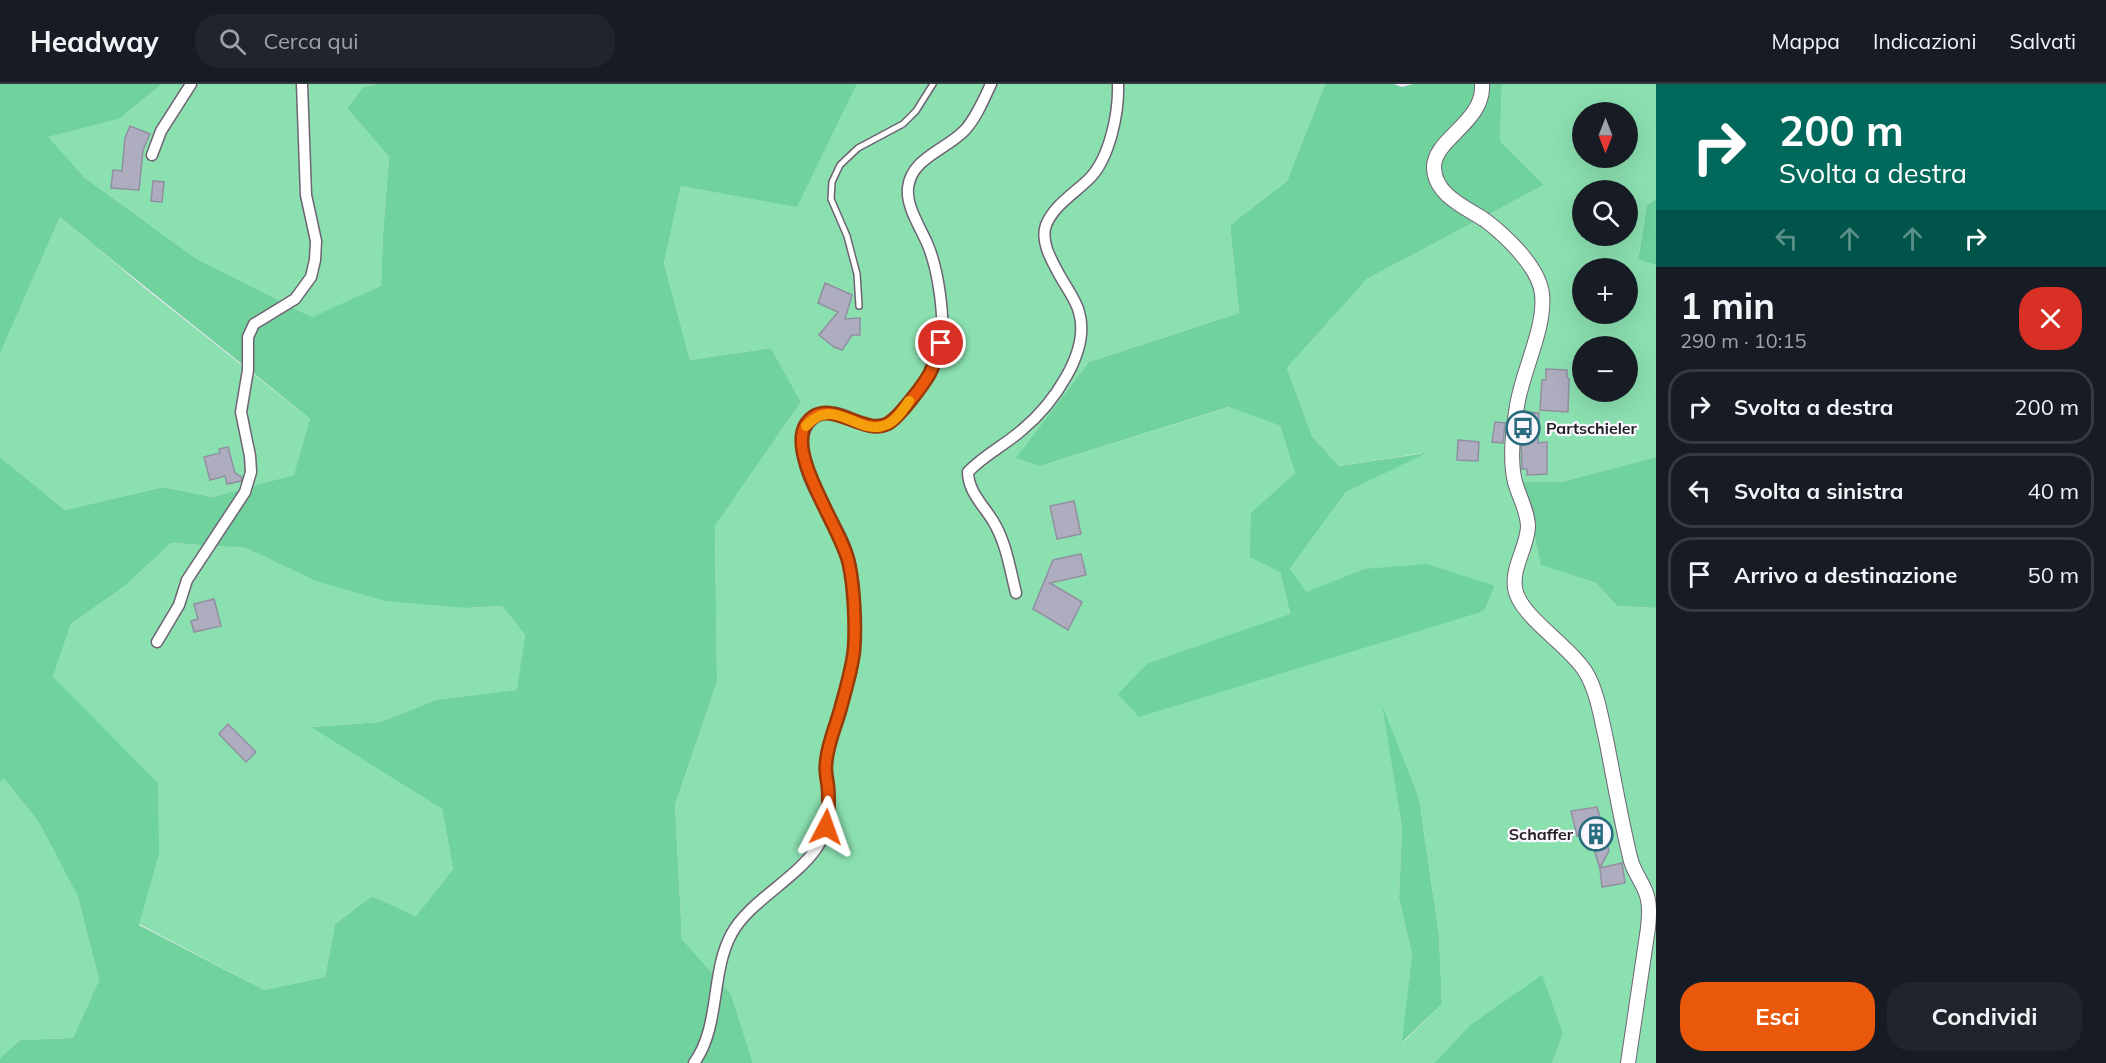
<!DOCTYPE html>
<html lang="it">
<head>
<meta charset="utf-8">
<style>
	body { margin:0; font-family:Mulish,sans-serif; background:#20242c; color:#f1f3f6; height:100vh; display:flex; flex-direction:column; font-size:22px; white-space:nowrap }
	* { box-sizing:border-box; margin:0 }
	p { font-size:20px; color:#9ea1a6 }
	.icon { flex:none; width:33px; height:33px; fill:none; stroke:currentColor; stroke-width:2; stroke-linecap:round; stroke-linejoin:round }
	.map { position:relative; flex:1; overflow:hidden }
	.sheet { display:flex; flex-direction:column; background:#171b24; width:450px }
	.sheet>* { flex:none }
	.banner { background:#00695c; color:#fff; overflow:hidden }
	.needle { width:39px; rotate:180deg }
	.controls { position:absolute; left:1572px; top:18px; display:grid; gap:12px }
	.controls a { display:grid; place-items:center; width:66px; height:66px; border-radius:50%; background:#171b24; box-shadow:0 6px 24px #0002; font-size:30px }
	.pin { position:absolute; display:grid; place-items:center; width:51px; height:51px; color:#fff; margin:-26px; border:3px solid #fff; border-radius:50%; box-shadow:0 2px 6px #0007 }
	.me { position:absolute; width:66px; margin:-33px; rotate:4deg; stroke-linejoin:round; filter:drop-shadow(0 0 4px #0008) }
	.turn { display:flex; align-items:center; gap:21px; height:126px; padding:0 24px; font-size:27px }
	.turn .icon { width:78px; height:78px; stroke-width:2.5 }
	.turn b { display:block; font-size:42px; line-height:51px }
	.lanes { display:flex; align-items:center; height:57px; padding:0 24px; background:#0003; justify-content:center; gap:30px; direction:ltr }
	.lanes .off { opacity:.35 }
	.round { display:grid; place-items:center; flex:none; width:63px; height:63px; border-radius:24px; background:#20242c }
	.summary { display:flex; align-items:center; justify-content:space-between; height:102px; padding:0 24px }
	h1 { font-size:36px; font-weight:700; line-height:45px }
	.cta { display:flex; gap:12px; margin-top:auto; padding:12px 24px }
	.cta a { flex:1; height:69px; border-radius:24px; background:#ea580c; color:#fff; font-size:24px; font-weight:700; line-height:69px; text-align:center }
	.cta a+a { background:#20242c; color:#f1f3f6 }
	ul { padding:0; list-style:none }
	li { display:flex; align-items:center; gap:18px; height:75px; margin:0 12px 9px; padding:0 12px; border:3px solid #363941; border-radius:24px }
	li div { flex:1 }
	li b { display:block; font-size:22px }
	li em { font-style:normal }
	header { display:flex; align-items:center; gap:36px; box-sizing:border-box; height:84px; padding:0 30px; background:#171b24; border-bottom:2px solid #363941 }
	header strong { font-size:28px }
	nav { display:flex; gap:33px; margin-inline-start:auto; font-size:21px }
	.search { width:420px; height:54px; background:#20242c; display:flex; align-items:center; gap:15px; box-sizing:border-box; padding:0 21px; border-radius:24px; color:#9ea1a6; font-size:22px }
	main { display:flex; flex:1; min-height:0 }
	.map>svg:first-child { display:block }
	.green { fill:#8be0b0; fill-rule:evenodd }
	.forest { fill:#70d29d; fill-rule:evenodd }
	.building { fill:#aeadbf; stroke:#918fa1; stroke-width:1.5 }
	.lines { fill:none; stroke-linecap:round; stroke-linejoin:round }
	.service-casing { stroke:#6d6373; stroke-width:8 }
	.minor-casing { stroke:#6d6373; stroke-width:13 }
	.tertiary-casing { stroke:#6d6373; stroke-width:16 }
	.service { stroke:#fff; stroke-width:5 }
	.minor { stroke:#fff; stroke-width:10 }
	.tertiary { stroke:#fff; stroke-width:14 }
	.route-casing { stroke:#983908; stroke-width:15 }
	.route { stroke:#ea580c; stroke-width:10 }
	.slow { stroke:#f59e0b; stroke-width:10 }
	.labels { text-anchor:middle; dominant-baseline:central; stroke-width:4.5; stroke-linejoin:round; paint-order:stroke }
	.poi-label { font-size:16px; font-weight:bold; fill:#231f25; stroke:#faf6fd; text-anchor:start }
</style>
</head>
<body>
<header>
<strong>Headway</strong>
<div class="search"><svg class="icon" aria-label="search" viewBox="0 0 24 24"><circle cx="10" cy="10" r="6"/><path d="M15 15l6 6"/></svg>Cerca qui</div>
<nav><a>Mappa</a><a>Indicazioni</a><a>Salvati</a></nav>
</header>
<main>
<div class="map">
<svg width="1656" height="979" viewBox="0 0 1656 979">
	<rect width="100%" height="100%" fill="#f1e6f8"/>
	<g class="green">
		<path d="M162,0H376L363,3L347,24L389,73L383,150L381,203L312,233L197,175L85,94L47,53L119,35Z"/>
		<path d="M857,0H1325L1287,97L1230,141L1239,229L1089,278L1040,382L1230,323L1280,342L1295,389L1252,429L1280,488L1290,531L1148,579L1484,527L1495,502L1364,485L1305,509L1290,485L1346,408L1423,369L1339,382L1312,352L1287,284L1367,195L1544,101L1500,57L1502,0H1656V115L1647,121L1638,176L1656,181V373L1561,398L1525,399L1542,481L1596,499L1617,522L1656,524V979H1552L1563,950L1469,942L1434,979H753L731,910L682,855L675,721L717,598L715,442L801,318L771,264L690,276L664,179L681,102L797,122ZM1582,28H1628V74H1582ZM1582,106H1628V152H1582ZM1582,184H1628V230H1582ZM1582,262H1628V308H1582ZM1383,625L1419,714L1439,851L1442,920L1403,958L1412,871L1399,814L1402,744Z"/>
		<path d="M60,133L146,205L310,335L295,391L213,413L163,403L65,426L0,373V270Z"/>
		<path d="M171,459L246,464L313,496L467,524L502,522L525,551L518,606L435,616L381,638L312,643L442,725L453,785L416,832L372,812L335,840L325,893L264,906L139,840L159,771L53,593L71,540L125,502Z"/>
		<path d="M4,695L38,737L78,813L99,896L73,954L20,956L0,974V698Z"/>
	</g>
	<g class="forest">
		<path d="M0,0H162L119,35L48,53L85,94L197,175L312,233L381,202L383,150L389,73L347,24L363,3L376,0H857L797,123L681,102L664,179L690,276L771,264L801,318L715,442L717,598L675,721L682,855L731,910L753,979H0V974L20,956L73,954L99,896L78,813L38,737L4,695L0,698V373L65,426L163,403L213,413L294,391L310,335C227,267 142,202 60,133L0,270ZM171,459L246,464L313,496L386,517L467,524L502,522L525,551L517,606L435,616L381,638L311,643L442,725L453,785L416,832L372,812L335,840L325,893L264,906L139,841L159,771L158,699L53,593L71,540L125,502Z"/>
		<path d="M1325,0H1394L1402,3L1413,0H1502L1500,57L1544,101L1367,195L1287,284L1312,352L1339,382L1426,369L1346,408L1290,485L1306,508L1364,485L1427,480L1495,502L1484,527L1139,633L1118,610L1148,579L1290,530L1280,488L1250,473L1251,429L1295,389L1280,342L1229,323L1040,382L1016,374L1089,278L1239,229L1230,141L1287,97Z"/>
		<path d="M1656,115V181L1638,176L1647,121Z"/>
		<path d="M1656,373V524L1617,522L1596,499L1541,481L1524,398H1561Z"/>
		<path d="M1382,621L1419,714L1439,851L1442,920L1402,958L1412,871L1399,814L1402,744Z"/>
		<path d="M1542,891L1563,950L1552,979H1434L1469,942Z"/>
	</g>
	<g class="building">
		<path d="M130,42L150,50L143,66L139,106L111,104L113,86L122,87L125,54Z"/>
		<path d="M153,97L164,98L162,118L151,117Z"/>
		<path d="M825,199L852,211L845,235L860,234V251H852L842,266L834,263L819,251L838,228L818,219Z"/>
		<path d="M1546,285L1567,286V293L1569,295L1568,328L1540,326L1542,296H1546Z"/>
		<path d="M1526,328L1539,329L1538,359L1547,358V390L1527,391V385H1522L1521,360Z"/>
		<path d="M1495,338L1505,339L1503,359L1492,358Z"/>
		<path d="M1458,356L1479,358L1478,377L1457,376Z"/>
		<path d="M228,363L235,389L242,393L241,397L227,400L225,392L210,396L204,373L220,369L219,365Z"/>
		<path d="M1074,417L1081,450L1057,455L1050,422Z"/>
		<path d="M1081,470L1086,491L1050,499L1082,518L1068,546L1033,525L1053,476Z"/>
		<path d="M214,515L221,542L194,548L191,537L198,535L194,520Z"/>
		<path d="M228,640L256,668L246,678L219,650Z"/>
		<path d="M1597,723L1609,767L1600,784L1622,779L1625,799L1602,803L1600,785L1589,749L1577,752L1571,727Z"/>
	</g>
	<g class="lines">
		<g class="service-casing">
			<path id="service" d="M859,222L857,190L847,152L831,115L832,98L840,81L858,64L903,40L916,27L933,0"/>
		</g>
		<g class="minor-casing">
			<g id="minor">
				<path d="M152,71L161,47L191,0"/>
				<path d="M1016,509C1010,485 1006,458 993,437C983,421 968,407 968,388C984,371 1005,361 1022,346C1052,321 1091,268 1079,228C1076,216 1066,203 1060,192C1052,177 1040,158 1046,141C1054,121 1075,109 1090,94C1110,73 1119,28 1118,0"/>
				<path d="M157,558L179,521L187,496L245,408L251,388L250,372L241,328L248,286V253L254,240L295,215L311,193L315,176L316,157L306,111L302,0"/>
				<path d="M694,979C721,942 710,888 732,849C749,818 794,796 816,765C829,747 830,725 828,703C827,695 825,687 826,679C827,666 833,652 836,639C842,622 846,605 851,588C858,557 855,513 850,481C842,437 799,402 803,355C804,338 818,327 835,329C853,332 868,349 886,341C899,335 925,299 931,286C935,278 940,267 941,258C945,232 938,184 927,159C920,143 906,122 908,104C911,74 946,66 965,46C976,34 984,15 991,0"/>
			</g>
		</g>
		<g class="tertiary-casing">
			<path id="tertiary" d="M1482,0C1485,38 1433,55 1434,84C1435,111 1465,123 1485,136C1506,152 1539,183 1542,210C1546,243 1522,288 1517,322C1513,345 1509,374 1515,398C1519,413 1528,427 1528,443C1527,464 1512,482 1515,504C1519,532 1569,561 1585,587C1597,606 1601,633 1606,655C1614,695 1621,737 1631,777C1635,791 1646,802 1648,816C1650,825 1649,835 1648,844L1628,979"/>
		</g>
		<use href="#service" class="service"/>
		<use href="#minor" class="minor"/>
		<use href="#tertiary" class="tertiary"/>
	</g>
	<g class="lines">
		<g class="route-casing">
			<path id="route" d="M826,743C829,729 829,717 828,703C827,695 825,687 826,680C827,661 836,642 841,623C846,604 852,585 854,566C856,543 854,502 849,480C843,447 786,371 806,340C827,310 862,352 887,340C898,335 924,300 930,289C935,279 937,268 941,259"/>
		</g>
		<use href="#route" class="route"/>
		<path class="slow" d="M806,342C835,310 857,353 886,341C896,337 903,326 909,317"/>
	</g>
	<defs>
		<g id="bus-ring" transform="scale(1.725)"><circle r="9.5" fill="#faf6fd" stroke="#286c7d" stroke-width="1.5"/><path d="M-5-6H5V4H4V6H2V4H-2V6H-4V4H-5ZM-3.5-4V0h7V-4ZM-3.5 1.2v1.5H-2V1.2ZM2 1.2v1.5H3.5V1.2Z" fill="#286c7d"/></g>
		<g id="building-ring" transform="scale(1.725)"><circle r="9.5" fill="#faf6fd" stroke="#286c7d" stroke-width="1.5"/><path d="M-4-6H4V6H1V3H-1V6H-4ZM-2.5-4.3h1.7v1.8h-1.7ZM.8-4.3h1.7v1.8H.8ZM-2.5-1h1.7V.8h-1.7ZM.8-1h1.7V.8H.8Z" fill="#286c7d"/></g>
	</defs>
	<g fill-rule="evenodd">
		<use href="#bus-ring" x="1523" y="344"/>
		<use href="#building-ring" x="1596" y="750"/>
	</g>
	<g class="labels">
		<g class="poi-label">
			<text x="1546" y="344">Partschieler</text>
			<text x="1573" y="750" text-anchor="end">Schaffer</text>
		</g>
	</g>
</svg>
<div class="controls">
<a><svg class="needle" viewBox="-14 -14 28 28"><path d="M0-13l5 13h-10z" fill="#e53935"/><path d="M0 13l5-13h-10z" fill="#9ea1a6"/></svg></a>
<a><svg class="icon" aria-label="search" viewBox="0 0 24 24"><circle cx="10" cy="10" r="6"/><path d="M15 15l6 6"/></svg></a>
<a>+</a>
<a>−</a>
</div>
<div class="pin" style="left:941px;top:259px;background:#d93025"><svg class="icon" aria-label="arrive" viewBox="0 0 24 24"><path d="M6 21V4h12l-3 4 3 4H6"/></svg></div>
<svg class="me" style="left:826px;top:743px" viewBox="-20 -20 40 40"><path d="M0-17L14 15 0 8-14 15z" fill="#ea580c" stroke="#fff" stroke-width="4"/></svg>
</div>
<section class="sheet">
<div class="banner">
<div class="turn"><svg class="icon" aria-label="right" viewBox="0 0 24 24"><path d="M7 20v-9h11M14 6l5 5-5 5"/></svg><div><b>200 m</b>Svolta a destra</div></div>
<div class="lanes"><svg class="icon off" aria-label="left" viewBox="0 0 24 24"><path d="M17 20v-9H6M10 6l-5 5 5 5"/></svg><svg class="icon off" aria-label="ahead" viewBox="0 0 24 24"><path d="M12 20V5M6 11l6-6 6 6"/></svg><svg class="icon off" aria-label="ahead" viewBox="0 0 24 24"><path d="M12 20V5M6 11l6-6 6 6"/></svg><svg class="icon" aria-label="right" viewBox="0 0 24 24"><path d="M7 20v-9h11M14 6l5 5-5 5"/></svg></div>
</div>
<div class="summary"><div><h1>1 min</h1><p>290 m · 10:15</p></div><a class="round" style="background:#d93025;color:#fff"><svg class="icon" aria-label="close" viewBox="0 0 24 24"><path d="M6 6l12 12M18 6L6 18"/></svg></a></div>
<ul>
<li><svg class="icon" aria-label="right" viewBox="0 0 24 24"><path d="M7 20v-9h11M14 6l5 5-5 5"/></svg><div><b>Svolta a destra</b></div><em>200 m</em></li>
<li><svg class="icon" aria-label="left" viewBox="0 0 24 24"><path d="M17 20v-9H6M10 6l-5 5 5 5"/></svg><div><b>Svolta a sinistra</b></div><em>40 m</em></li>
<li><svg class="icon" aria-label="arrive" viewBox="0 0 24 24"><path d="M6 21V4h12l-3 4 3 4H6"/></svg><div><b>Arrivo a destinazione</b></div><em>50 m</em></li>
</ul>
<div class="cta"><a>Esci</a><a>Condividi</a></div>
</section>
</main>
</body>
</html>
